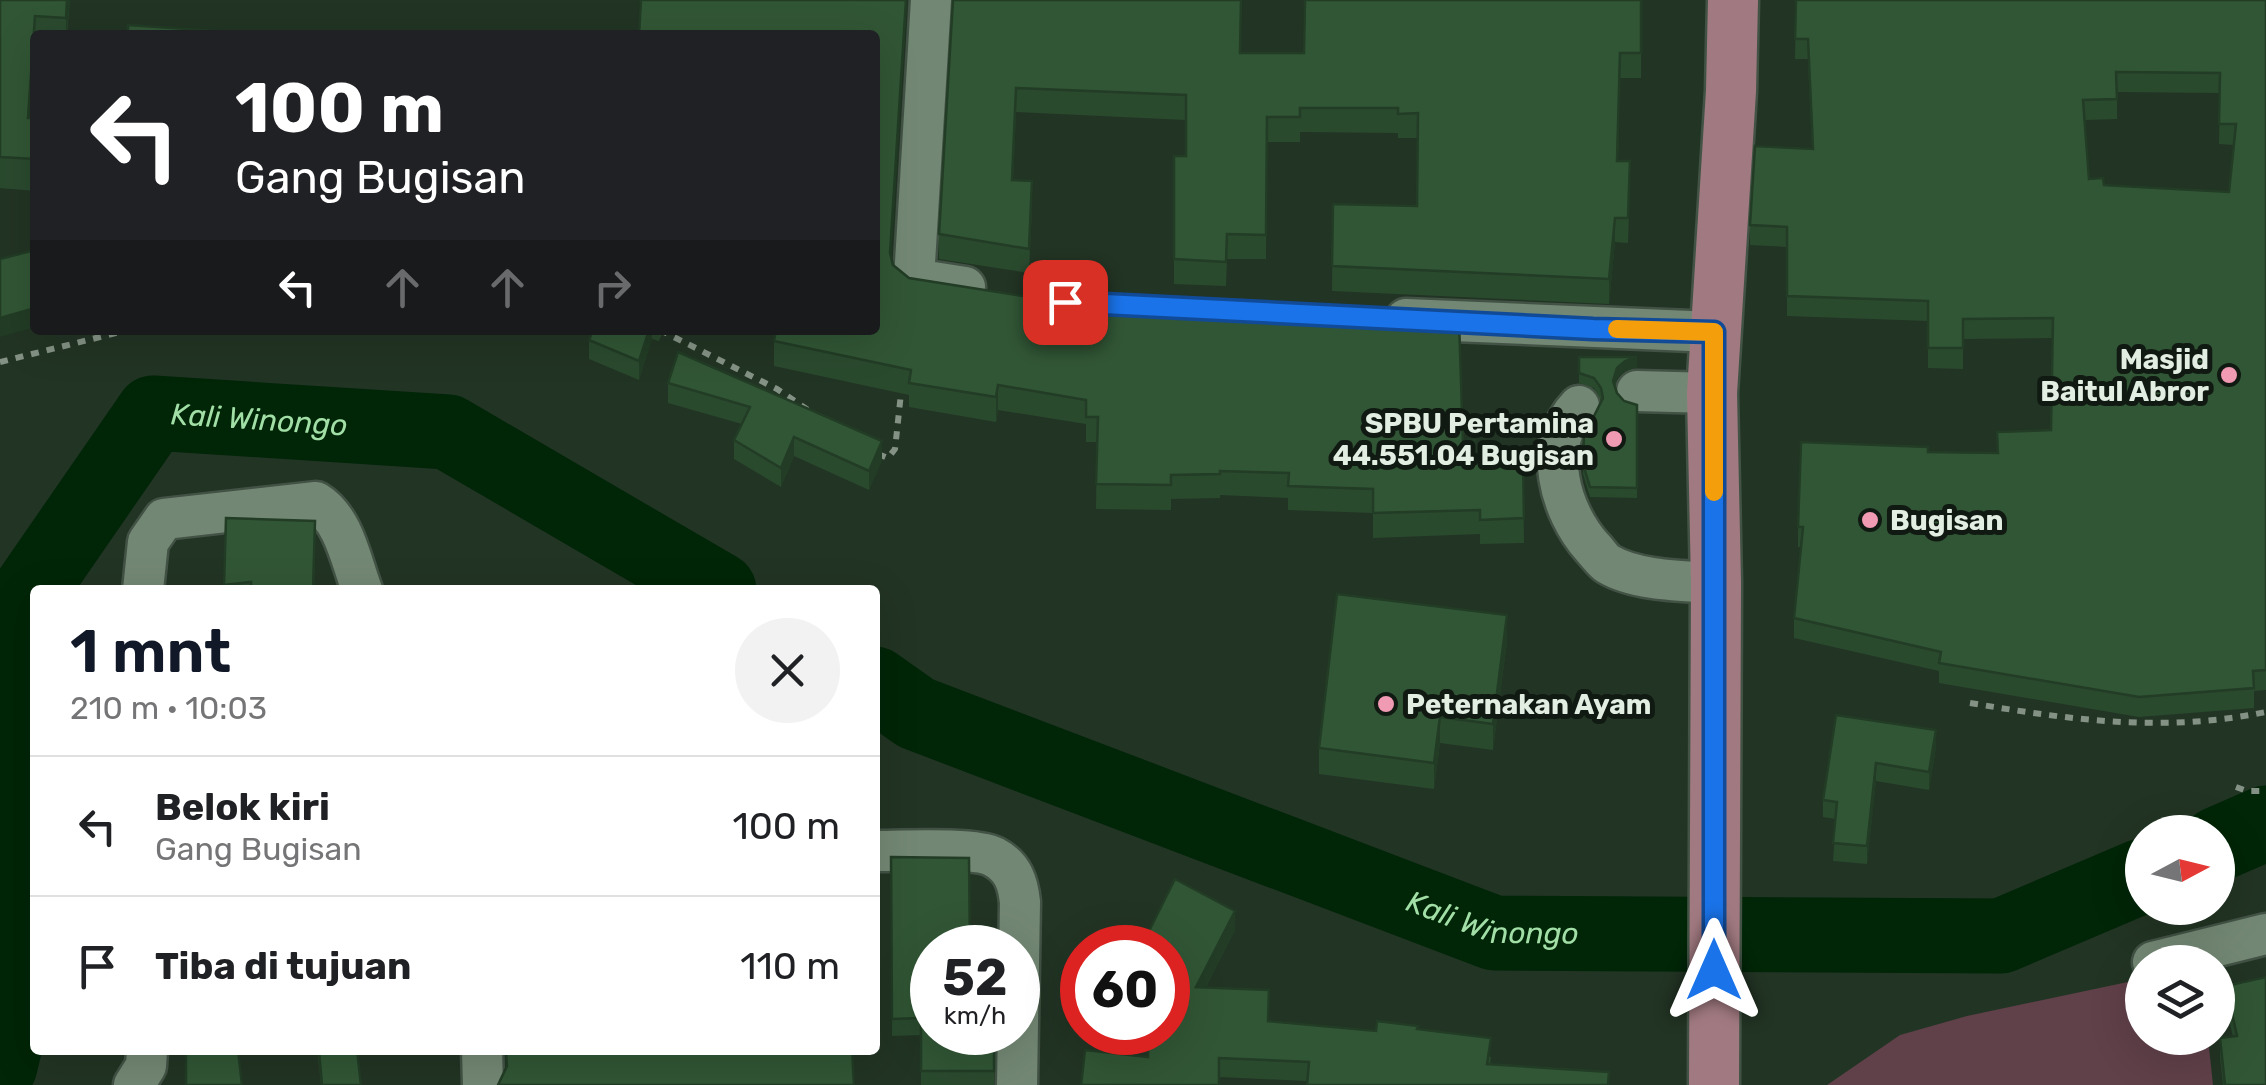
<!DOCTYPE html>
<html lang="id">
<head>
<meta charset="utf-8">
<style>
	body { margin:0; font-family:Rubik,sans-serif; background:#f2f2f2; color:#202124; height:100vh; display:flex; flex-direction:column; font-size:38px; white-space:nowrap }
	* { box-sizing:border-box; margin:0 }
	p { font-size:32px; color:#757577 }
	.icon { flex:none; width:55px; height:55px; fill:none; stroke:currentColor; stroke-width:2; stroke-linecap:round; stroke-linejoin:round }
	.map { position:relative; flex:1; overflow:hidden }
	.panel { position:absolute; left:30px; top:585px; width:850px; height:470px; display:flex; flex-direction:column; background:#fff; border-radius:10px; box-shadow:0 10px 40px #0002 }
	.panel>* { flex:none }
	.top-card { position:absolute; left:30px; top:30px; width:850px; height:305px; border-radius:10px; box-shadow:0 10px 40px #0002; background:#202124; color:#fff; overflow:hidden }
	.needle { width:65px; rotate:83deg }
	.controls { position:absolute; left:2125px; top:815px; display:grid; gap:20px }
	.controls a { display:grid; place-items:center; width:110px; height:110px; border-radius:50%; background:#fff; box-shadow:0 10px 40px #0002; font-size:50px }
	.speed { position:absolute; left:910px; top:925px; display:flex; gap:20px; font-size:50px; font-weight:700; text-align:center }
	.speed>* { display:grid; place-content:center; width:130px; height:130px; border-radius:50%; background:#fff; box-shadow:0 10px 40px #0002; line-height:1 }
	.speed small { font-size:25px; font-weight:400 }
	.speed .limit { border:15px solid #d22; background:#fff; color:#111 }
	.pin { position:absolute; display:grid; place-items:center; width:85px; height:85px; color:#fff; margin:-42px; border-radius:20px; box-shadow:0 5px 15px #0006 }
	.me { position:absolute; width:110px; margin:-55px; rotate:0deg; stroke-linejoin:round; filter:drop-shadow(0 0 8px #0008) }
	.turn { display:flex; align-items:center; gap:35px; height:210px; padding:0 40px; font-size:45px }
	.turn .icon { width:130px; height:130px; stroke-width:2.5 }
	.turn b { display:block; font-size:70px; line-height:85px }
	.lanes { display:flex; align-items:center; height:95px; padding:0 40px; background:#0003; justify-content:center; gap:50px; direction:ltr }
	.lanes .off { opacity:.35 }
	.round { display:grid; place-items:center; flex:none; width:105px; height:105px; border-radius:52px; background:#f2f2f2 }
	.summary { display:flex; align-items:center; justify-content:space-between; height:170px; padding:0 40px }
	h1 { font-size:60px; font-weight:600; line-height:75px; color:#111827 }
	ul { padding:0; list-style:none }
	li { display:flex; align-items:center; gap:30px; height:140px; padding:0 40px; border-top:2px solid #e0e0e0 }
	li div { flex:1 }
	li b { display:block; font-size:38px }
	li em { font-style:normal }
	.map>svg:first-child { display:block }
	.green { fill:#604049 }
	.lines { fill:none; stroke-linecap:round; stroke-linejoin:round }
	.river { stroke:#002507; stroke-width:75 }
	.minor-casing { stroke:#425345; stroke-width:45 }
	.major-casing { stroke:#425345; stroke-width:55 }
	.path { stroke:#849285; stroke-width:6; stroke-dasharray:8 8; stroke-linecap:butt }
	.minor { stroke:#738874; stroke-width:40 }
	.major { stroke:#a17a81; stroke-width:50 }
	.wall { fill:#2a4a2e; fill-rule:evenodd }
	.shaded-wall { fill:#223c25 }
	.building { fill:#315635; stroke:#223c25; stroke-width:2.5; fill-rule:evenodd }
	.route-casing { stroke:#114b97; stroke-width:25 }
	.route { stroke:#1a73e8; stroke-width:18 }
	.slow { stroke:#f59e0b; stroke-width:18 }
	.poi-dot { fill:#f19ab3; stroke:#111a12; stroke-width:4 }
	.labels { text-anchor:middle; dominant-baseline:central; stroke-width:10; stroke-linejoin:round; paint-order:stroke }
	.poi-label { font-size:28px; font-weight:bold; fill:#e3eee3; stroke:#111a12; text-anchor:end }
	.water-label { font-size:30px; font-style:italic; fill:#a2dfa7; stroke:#111a12 }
</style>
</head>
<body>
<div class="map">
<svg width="2266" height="1085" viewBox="0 0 2266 1085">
	<rect width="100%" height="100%" fill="#223424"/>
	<path class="green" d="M2142,979V1038H2208L2213,1085H1827L1900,1035L1967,1016Z"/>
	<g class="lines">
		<g class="river">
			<path id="s1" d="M875,684L916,713L1494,933L2001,936L2142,876"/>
			<path d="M2218,844L2266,823"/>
			<path id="s2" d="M0,1066L31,934L19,607L153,413L448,432L719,590"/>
		</g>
		<g class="minor-casing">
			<g id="minor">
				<path d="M931,0L914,279L965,287"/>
				<path d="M1406,319L1714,332"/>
				<path d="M1637,391L1712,393"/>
				<path d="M1579,406C1541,445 1560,511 1592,547C1597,552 1603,561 1608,564C1636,581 1684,581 1716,583"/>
				<path d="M143,590L148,542L164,519L316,502C344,519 351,561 362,590"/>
				<path d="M875,851C899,851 976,847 994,857C1013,867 1018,883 1020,902L1017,1085"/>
				<path d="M2153,962L2266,934"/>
				<path d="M482,1050L483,1085"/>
				<path d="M134,1085L146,1066L147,1050"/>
			</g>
		</g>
		<g class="major-casing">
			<path id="major" d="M1714,1085L1716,583L1712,393L1731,91L1733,0"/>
		</g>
		<g class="path">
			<path d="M660,330L777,389L808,410"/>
			<path d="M0,362L128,330"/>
			<path d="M878,454L888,458L895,449L902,384"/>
			<path d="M1970,703C2072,720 2163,733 2266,712"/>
			<path d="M2236,787L2247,791H2266"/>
		</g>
		<use href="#minor" class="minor"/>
		<use href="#major" class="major"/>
	</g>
	<g class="wall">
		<path d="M0,0H70L67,35H35L30,118H35V191L0,188Z"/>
		<path d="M907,0L891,258L893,265L909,278L1463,441L1475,462L1523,461L1524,543L1480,544V534L1373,538V513L1288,510V498L1220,495V498L1171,499V510L1096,509L1097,442H1086V424L998,410L996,422L909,407V395L774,366V341L875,330V35Z"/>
		<path d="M953,0L1240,53H1304L1641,0V78H1620L1618,161L1630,186L1628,243L1615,242L1609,304L1332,291L1333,204L1417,206L1418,138H1398V133L1300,132V142H1267L1266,259H1227L1226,286L1174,284V156H1186V120L1016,112L1013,180L1032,205L1029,273L939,259V234Z"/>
		<path d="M1796,0H2266V690L2254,691V708L2139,717L1939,683V671L1794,638V618L1801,547H1798V527L1928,452L1997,453L2051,430L2052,338L1963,339V369L1928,368V321L1787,316V247L1750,245V225L1812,149L1808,59H1795ZM2117,92L2220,93L2219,144L2234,145L2229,192L2104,185L2089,179L2085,120L2117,119Z"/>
		<path d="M593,330H664L659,341L652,339L639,380L589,359V340Z"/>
		<path d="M678,352L882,460L869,490L794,456L781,487L734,459V440L742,424L668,403V383Z"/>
		<path d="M1579,357L1637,367L1625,371L1617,378L1615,387L1617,393L1624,401L1637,405V498L1590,497L1583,474L1584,436L1601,400L1594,388L1579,383Z"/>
		<path d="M226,518L315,553L314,590H224Z"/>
		<path d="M1507,641L1493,750L1440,743L1434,789L1319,774V748Z"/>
		<path d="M1836,715L1936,747L1929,790L1876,781L1867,864L1833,861L1836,819L1823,817V800Z"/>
		<path d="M891,857L932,1032H994V1085H921V1035L892,1036Z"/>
		<path d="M1235,930L1206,987L1269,1021L1376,1031L1418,1029L1491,1057L1490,1064L1609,1085L1307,1081L1219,1077L1148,1057L1168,1032L1148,933Z"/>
		<path d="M2226,986L2266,1085H2223L2220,1057V1038L2233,1037L2226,1005Z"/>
		<path d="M317,1050H357L361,1085H321Z"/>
	</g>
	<g class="shaded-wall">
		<path d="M67,0H70L66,35V18Z"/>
		<path d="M906,0H907L890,278V253Z"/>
		<path d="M35,16V47L28,149V118Z"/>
		<path d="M1615,218V242L1609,304V279Z"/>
		<path d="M35,308V327L0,337V318Z"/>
		<path d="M649,330H652V339L639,380V361Z"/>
		<path d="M1637,357V367L1625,371L1617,378L1613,391V381L1617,368L1625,361Z"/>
		<path d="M998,385V410L996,422V397Z"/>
		<path d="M794,437V456L781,487V468Z"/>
		<path d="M882,441V460L869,490V471Z"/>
		<path d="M1507,615V641L1493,750V724Z"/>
		<path d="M1440,717V743L1434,789V763Z"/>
		<path d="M1936,730V747L1929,790V772Z"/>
		<path d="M1876,763V781L1867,864V846Z"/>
		<path d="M1235,911V930L1196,1006V987Z"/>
	</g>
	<g class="building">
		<path d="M0,0H67L66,18L35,16L28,118H35V159L0,157Z"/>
		<path d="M641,0H906L890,253L893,265L909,278L1061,302L1459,320L1463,441L1475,440V462L1523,461L1524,518L1480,520V510L1373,513V489L1288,486L1289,473L1220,471V474L1171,475V485L1096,484L1098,417H1086V400L998,385L996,397L909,383L911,370L774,341L776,330H875V35H639Z"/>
		<path d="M953,0H1241L1240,53H1304L1305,0H1641V53H1620L1617,161H1630L1628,218H1615L1609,279L1332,266L1333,204L1417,206L1418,113L1398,114V108H1300V117H1267L1266,235L1227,234L1226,262L1174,259V156H1186V95L1016,88L1012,180L1032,181L1029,249L939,234Z"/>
		<path d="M1796,0H2266V670L2253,671L2254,688L2139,697L1939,663L1941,652L1794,618L1803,527H1798L1801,442L1928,447V452L1998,453L1997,432L2051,430L2053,318L1963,319V348H1928V301L1787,296V227L1750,225L1755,146L1813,149L1808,39H1795ZM2116,72L2220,73L2219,124H2236L2229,192L2104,185L2103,178L2089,179L2083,100L2117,99Z"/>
		<path d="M128,25L274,35H128Z"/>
		<path d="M35,250V308L0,318V259Z"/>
		<path d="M593,330H649L639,361L589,340Z"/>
		<path d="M678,352L882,441L869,471L794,437L781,468L734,440L750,407L668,383Z"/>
		<path d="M1579,357H1637L1625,361L1617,368L1613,381L1617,393L1624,401L1637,405V488L1590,487L1583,464L1584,436L1603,398L1601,388L1594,378L1579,373Z"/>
		<path d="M226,518L315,521L313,590H251V582L224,585Z"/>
		<path d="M1337,594L1507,615L1493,724L1440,717L1434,763L1319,748Z"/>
		<path d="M1836,715L1936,730L1929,772L1876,763L1867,846L1833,843L1837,802L1823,800Z"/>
		<path d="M891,857L969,858L970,948H932V1032H994V1071H921V1018L892,1019Z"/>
		<path d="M1175,879L1235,911L1196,987L1269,990L1268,1021L1376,1031L1377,1021L1418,1026L1417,1029L1491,1038L1487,1064L1609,1072L1608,1085H1307L1309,1062L1219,1058V1085H1081L1085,1050L1148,1057L1149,1032H1168V948H1122L1123,930L1148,933Z"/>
		<path d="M2266,977V1085H2225L2220,1038L2237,1036L2226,986Z"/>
		<path d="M238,1050L242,1085H186V1051Z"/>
		<path d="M319,1050H357L361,1085H322Z"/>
		<path d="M506,1050H852L854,1085H498L507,1066Z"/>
	</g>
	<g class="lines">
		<g class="route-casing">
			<path id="route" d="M1065,302L1593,329L1714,332V970"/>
		</g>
		<use href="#route" class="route"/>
		<path class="slow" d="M1617,329L1714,332V492"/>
	</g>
	<g class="poi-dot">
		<circle cx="2229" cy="375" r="10"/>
		<circle cx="1614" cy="439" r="10"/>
		<circle cx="1870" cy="520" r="10"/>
		<circle cx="1386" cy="704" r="10"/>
	</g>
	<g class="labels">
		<g class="poi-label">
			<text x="2209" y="359">Masjid<tspan x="2209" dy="32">Baitul Abror</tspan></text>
			<text x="1594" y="423">SPBU Pertamina<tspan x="1594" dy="32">44.551.04 Bugisan</tspan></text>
			<text x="1890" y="520" text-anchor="start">Bugisan</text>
			<text x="1406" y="704" text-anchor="start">Peternakan Ayam</text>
		</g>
		<g class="water-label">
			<text stroke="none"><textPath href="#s2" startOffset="805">Kali Winongo</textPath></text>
			<text stroke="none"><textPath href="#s1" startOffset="665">Kali Winongo</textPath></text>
		</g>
	</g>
</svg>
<div class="controls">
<a><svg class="needle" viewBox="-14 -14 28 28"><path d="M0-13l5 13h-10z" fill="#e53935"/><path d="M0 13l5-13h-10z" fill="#757577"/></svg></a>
<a><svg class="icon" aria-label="layers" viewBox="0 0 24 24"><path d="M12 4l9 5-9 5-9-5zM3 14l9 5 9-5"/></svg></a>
</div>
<div class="speed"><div>52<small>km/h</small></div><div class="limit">60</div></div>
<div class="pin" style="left:1065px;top:302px;background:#d93025"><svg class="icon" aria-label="arrive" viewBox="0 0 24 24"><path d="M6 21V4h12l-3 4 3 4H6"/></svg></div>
<svg class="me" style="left:1714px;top:970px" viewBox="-20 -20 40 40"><path d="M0-17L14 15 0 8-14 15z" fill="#1a73e8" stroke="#fff" stroke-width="4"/></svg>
<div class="top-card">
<div class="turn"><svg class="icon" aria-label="left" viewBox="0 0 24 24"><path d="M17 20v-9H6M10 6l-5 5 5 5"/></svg><div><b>100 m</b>Gang Bugisan</div></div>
<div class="lanes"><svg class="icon" aria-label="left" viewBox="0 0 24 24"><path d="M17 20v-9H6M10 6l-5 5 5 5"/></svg><svg class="icon off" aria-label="ahead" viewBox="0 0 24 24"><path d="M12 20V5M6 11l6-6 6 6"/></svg><svg class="icon off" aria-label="ahead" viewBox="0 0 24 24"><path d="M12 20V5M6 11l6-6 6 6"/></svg><svg class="icon off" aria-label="right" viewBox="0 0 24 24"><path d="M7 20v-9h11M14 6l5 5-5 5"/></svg></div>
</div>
<section class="panel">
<div class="summary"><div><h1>1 mnt</h1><p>210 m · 10:03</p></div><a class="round"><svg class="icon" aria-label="close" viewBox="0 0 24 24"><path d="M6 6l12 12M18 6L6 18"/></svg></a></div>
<ul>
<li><svg class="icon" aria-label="left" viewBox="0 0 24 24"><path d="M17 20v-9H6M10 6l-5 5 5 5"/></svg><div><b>Belok kiri</b><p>Gang Bugisan</p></div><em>100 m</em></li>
<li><svg class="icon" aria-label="arrive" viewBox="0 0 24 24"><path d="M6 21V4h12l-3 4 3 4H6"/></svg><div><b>Tiba di tujuan</b></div><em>110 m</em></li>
</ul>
</section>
</div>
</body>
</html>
